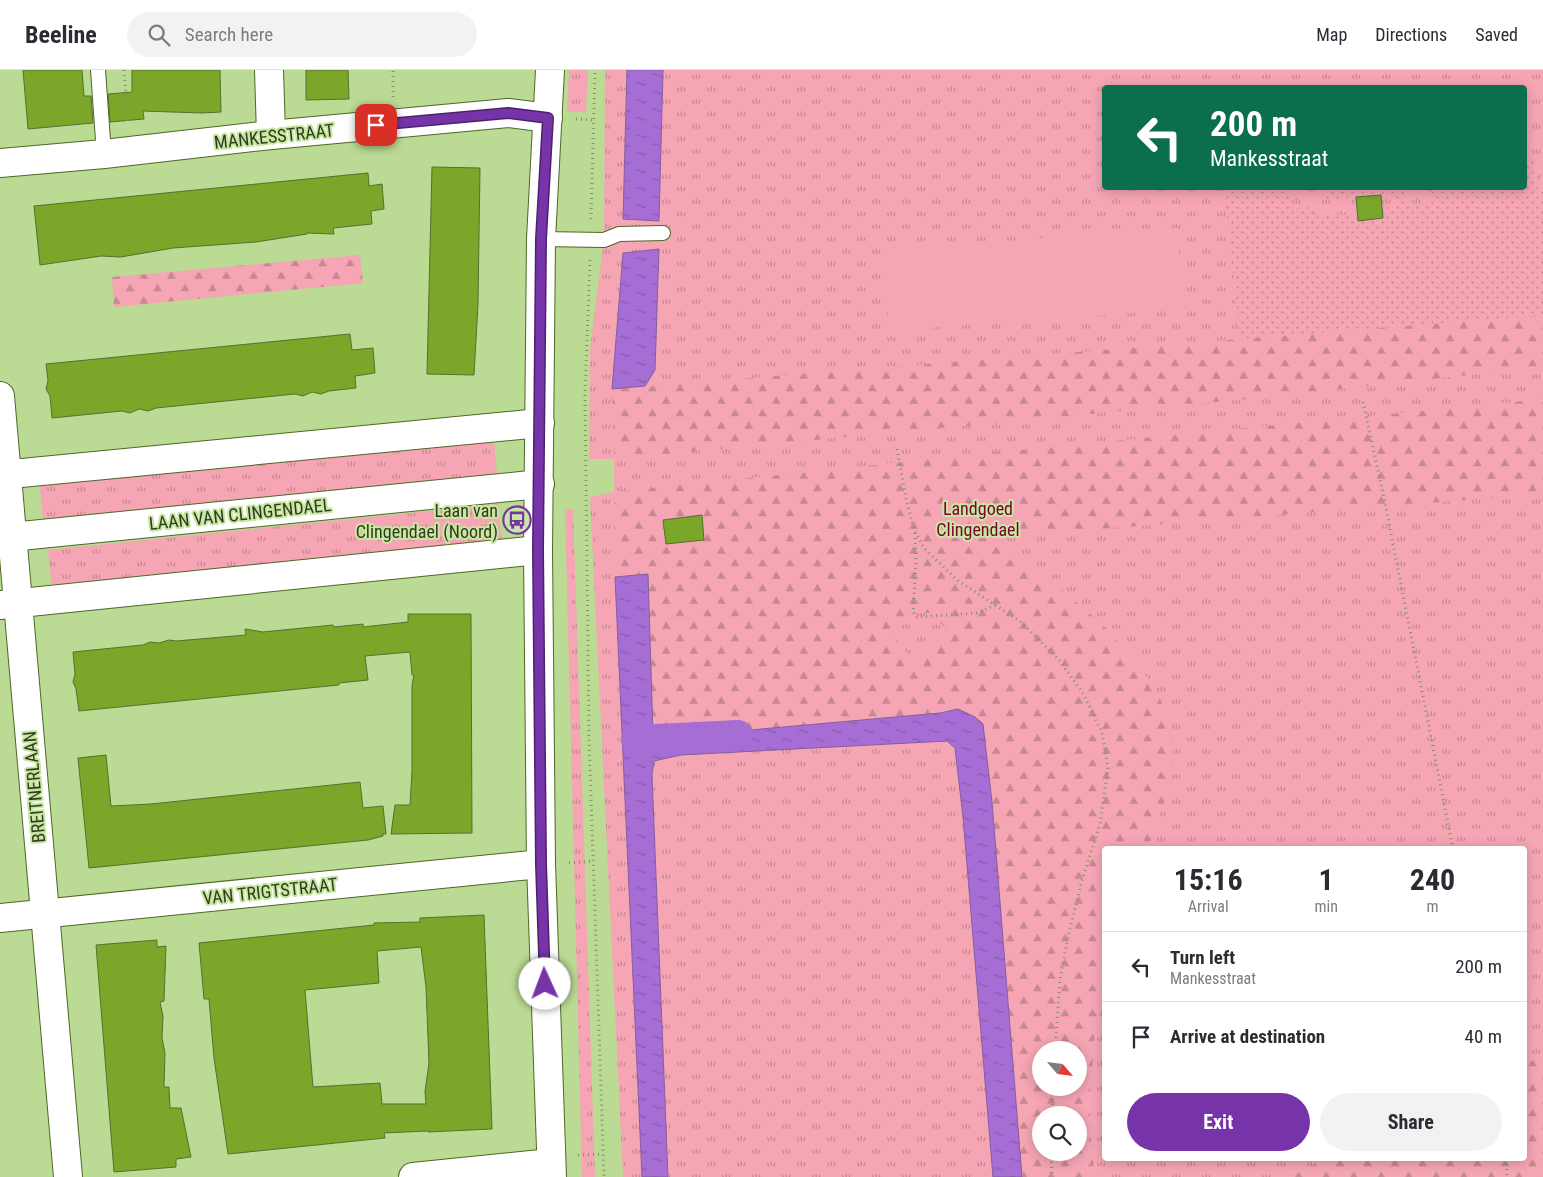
<!DOCTYPE html>
<html lang="en">
<head>
<meta charset="utf-8">
<style>
	body { margin:0; font-family:"Roboto Condensed",sans-serif; background:#f2f2f3; color:#2b2b33; height:100vh; display:flex; flex-direction:column; font-size:19px; white-space:nowrap }
	* { box-sizing:border-box; margin:0 }
	p { font-size:16px; color:#7c7c81 }
	.icon { flex:none; width:28px; height:28px; fill:none; stroke:currentColor; stroke-width:2; stroke-linecap:round; stroke-linejoin:round }
	.map { position:relative; flex:1; overflow:hidden }
	.panel { position:absolute; left:1102px; top:776px; width:425px; height:315px; display:flex; flex-direction:column; background:#fff; border-radius:5px; box-shadow:0 2px 12px #0003 }
	.panel>* { flex:none }
	.banner { position:absolute; left:1102px; top:15px; width:425px; height:105px; border-radius:5px; box-shadow:0 2px 12px #0003; background:#0b6e4f; color:#fff; overflow:hidden }
	.needle { width:32px; rotate:118deg }
	.tools { position:absolute; left:1032px; top:971px; display:grid; gap:10px }
	.tools a { display:grid; place-items:center; width:55px; height:55px; border-radius:50%; background:#fff; box-shadow:0 2px 12px #0003; font-size:25px }
	.pin { position:absolute; display:grid; place-items:center; width:42px; height:42px; color:#fff; margin:-21px; border-radius:10px; box-shadow:0 2px 8px #0006 }
	.me { position:absolute; width:55px; margin:-28px; rotate:358deg; stroke-linejoin:round; filter:drop-shadow(0 0 4px #0008) }
	.turn { display:flex; align-items:center; gap:18px; height:105px; padding:0 25px; font-size:22px }
	.turn .icon { width:65px; height:65px; stroke-width:2.5 }
	.turn b { display:block; font-size:35px; line-height:42px }
	.eta { display:flex; justify-content:space-evenly; align-items:center; height:85px; text-align:center }
	.eta b { font-size:30px; font-weight:700; line-height:35px }
	.cta { display:flex; gap:10px; margin-top:auto; padding:10px 25px }
	.cta a { flex:1; height:58px; border-radius:30px; background:#7734a8; color:#fff; font-size:20px; font-weight:700; line-height:58px; text-align:center }
	.cta a+a { background:#f2f2f3; color:#2b2b33 }
	ul { padding:0; list-style:none }
	li { display:flex; align-items:center; gap:15px; height:70px; padding:0 25px; border-top:1px solid #e1e1e2 }
	li div { flex:1 }
	li b { display:block; font-size:19px }
	li em { font-style:normal }
	header { display:flex; align-items:center; gap:30px; box-sizing:border-box; height:70px; padding:0 25px; background:#fff; border-bottom:1px solid #e1e1e2 }
	header strong { font-size:24px }
	nav { display:flex; gap:28px; margin-inline-start:auto; font-size:18px }
	.search { width:350px; height:45px; background:#f2f2f3; display:flex; align-items:center; gap:12px; box-sizing:border-box; padding:0 18px; border-radius:28px; color:#7c7c81; font-size:19px }
	.map>svg:first-child { display:block }
	.grass { fill:url(#grass-tufts); fill-rule:evenodd }
	.forest { fill:url(#forest-firs); fill-rule:evenodd }
	.garden { fill:url(#garden-dots) }
	.pitch { fill:#f5a5b3 }
	.water { fill:url(#water-ripples); stroke:#835f9f }
	.lines { fill:none; stroke-linecap:round; stroke-linejoin:round }
	.canal { stroke:#a66ed5; stroke-width:30 }
	.building { fill:#7aa629; stroke:#56702e; fill-rule:evenodd }
	.service-casing { stroke:#4e6826; stroke-width:16 }
	.minor-casing { stroke:#4e6826; stroke-width:30 }
	.path { stroke:#7f9562; stroke-width:3; stroke-dasharray:1 4; stroke-linecap:butt }
	.service { stroke:#fff; stroke-width:14 }
	.minor { stroke:#fff; stroke-width:28 }
	.route-casing { stroke:#4d226d; stroke-width:12 }
	.route { stroke:#7734a8; stroke-width:9 }
	.labels { text-anchor:middle; dominant-baseline:central; stroke-width:4; stroke-linejoin:round; paint-order:stroke }
	.street-label { font-size:18px; fill:#303c20; stroke:#c8e7a0 }
	.park-label { font-size:18px; fill:#7a0032; stroke:#c8e7a0 }
	.poi-label { font-size:18px; fill:#303c20; stroke:#c8e7a0; text-anchor:end }
</style>
</head>
<body>
<header>
<strong>Beeline</strong>
<div class="search"><svg class="icon" aria-label="search" viewBox="0 0 24 24"><circle cx="10" cy="10" r="6"/><path d="M15 15l6 6"/></svg>Search here</div>
<nav><a>Map</a><a>Directions</a><a>Saved</a></nav>
</header>
<div class="map">
<svg width="1543" height="1107" viewBox="0 0 1543 1107">
	<defs>
		<pattern id="grass-tufts" width="24" height="20" patternUnits="userSpaceOnUse" patternTransform="scale(1.25)"><rect width="24" height="20" fill="#f5a5b3"/><path d="M3 7l-1-3M5 7V3M7 7l1-3M15 17l-1-3M17 17v-4M19 17l1-3" fill="none" stroke="#c78891"/></pattern>
		<pattern id="forest-firs" width="22" height="20" patternUnits="userSpaceOnUse" patternTransform="scale(1.25)"><rect width="22" height="20" fill="#f5a5b3"/><path d="M5 1l3.5 6h-7zM16 11l3.5 6h-7z" fill="#c78891"/></pattern>
		<pattern id="garden-dots" width="8" height="8" patternUnits="userSpaceOnUse" patternTransform="scale(1.25)"><rect width="8" height="8" fill="#f5a5b3"/><path d="M2 2h.1M6 6h.1" fill="none" stroke="#c78891" stroke-width="1.8" stroke-linecap="round"/></pattern>
		<pattern id="water-ripples" width="26" height="14" patternUnits="userSpaceOnUse" patternTransform="scale(1.25)"><rect width="26" height="14" fill="#a66ed5"/><path d="M2 4q2-2 4 0t4 0M15 11q2-2 4 0t4 0" fill="none" stroke="#885cac"/></pattern>
	</defs>
	<rect width="100%" height="100%" fill="#bbda94"/>
	<g class="grass">
		<path d="M569,0H588L586,42H567Z"/>
		<path d="M605,0H627L623,148L658,150L663,0H1543V1107H623L590,427L614,422V389H589L590,280L604,170ZM1105,18H1525V118H1105ZM657,180L655,300L612,319L623,183ZM1105,779H1525V1089H1105ZM1041,980H1079V1018H1041ZM1041,1045H1079V1082H1041Z"/>
		<path d="M493,362L497,404L43,449L39,407Z"/>
		<path d="M498,434L502,474L52,521L48,480Z"/>
		<path d="M565,439H573L595,1107H582Z"/>
	</g>
	<g class="forest">
		<path d="M360,185L363,213L114,237L112,207Z"/>
		<path d="M1543,245V297L1248,329L614,389L612,319Z"/>
		<path d="M1543,329V424L998,467L1101,553L1133,587L1156,620L1170,651L1173,685L1170,715L1148,779H1105V916L1095,962L1090,1025L1091,1073L1095,1107H1022L992,732L983,654L958,639L940,643L761,659L661,671L653,665L648,504L615,507L614,422L942,388ZM910,543H931L946,559L914,591L890,562ZM1041,980H1079V1018H1041ZM1041,1045H1079V1082H1041Z"/>
		<path d="M1543,986V1107H1290L1326,1089H1525V994Z"/>
	</g>
	<path class="garden" d="M1535,88L1539,122H1543V245L1240,269L1224,118H1290L1292,139L1313,137L1315,147L1357,143L1358,151L1383,148L1382,138L1397,136L1396,123L1325,130V118H1405L1407,135L1433,132L1432,118H1525V89Z"/>
	<path class="pitch" d="M1177,158L1183,239L889,261L884,180Z"/>
	<g class="water">
		<path d="M627,0H663L659,151L623,149Z"/>
		<path d="M659,179L655,300L645,316L612,319L623,183Z"/>
		<path d="M648,504L653,665L661,671L761,659L940,643L958,639L975,647L983,654L992,732L1022,1107H993L963,747L955,678L947,671L681,685L654,691L652,705L668,1107H642L615,507Z"/>
	</g>
	<g class="lines">
		<path class="canal" d="M636,670L738,665"/>
	</g>
	<g class="building">
		<path d="M23,0H82L84,26H91L93,53L28,59Z"/>
		<path d="M132,0H220L221,42L202,43L143,41L144,49L110,52L108,24L132,22Z"/>
		<path d="M306,0H348L349,29L306,30Z"/>
		<path d="M432,97L480,98L478,234L474,305L427,304Z"/>
		<path d="M368,103L369,116L382,114L384,139L371,141L372,154L333,158L334,164L307,163V164L256,172L173,178L121,187L101,186L40,195L34,136Z"/>
		<path d="M1381,125L1383,148L1358,151L1356,127Z"/>
		<path d="M350,264L352,280L373,278L375,303L355,306L356,318L329,321L321,324L312,322L303,326L295,324L156,338L148,341L139,339L130,343L122,341L52,348L50,326L46,319L48,311L46,294Z"/>
		<path d="M702,445L704,470L666,474L663,450Z"/>
		<path d="M408,544H471L472,763L391,764L395,735H410L412,701V615L414,605H412L410,582L365,586L368,610L339,613V615L79,641L76,619L73,612L75,604L73,582L143,575L150,572L159,573L169,570L176,571L246,565L245,559L263,562L333,555L334,557L363,554V557L408,552Z"/>
		<path d="M106,685L111,736L151,734L360,712L363,738L383,736L386,764H383V766L368,770L89,798L78,688Z"/>
		<path d="M484,845L492,1059L428,1062V1061L384,1063L385,1068L228,1084L214,988L209,929H204L199,873L374,855V853L420,852V848ZM421,877L426,917L429,993L425,1022L426,1034H382L380,1013L313,1017L305,920L379,913L377,881Z"/>
		<path d="M157,870V877L166,876L164,931L160,932L163,946L162,968L165,983L164,1017H169L170,1038H181L191,1087L176,1089V1097L114,1102L96,875Z"/>
	</g>
	<g class="lines">
		<g class="service-casing">
			<g id="service">
				<path d="M98,0L104,84"/>
				<path d="M541,169L604,170L619,164L663,163"/>
			</g>
		</g>
		<g class="minor-casing">
			<g id="minor">
				<path d="M269,0L271,65"/>
				<path d="M550,0L541,169L538,480L541,794L552,1107"/>
				<path d="M0,93L104,84L271,65L508,43L548,48"/>
				<path d="M0,326L68,1107"/>
				<path d="M0,405L540,353"/>
				<path d="M0,468L540,414"/>
				<path d="M0,535L538,480"/>
				<path d="M0,848L541,794"/>
				<path d="M413,1107L551,1093"/>
			</g>
		</g>
		<g class="path">
			<path d="M124,0L128,54"/>
			<path d="M393,27V0"/>
			<path d="M576,49L594,50"/>
			<path d="M591,149L595,0"/>
			<path d="M590,190L585,325L589,668L604,1107"/>
			<path d="M1363,332L1383,423L1453,779"/>
			<path d="M897,379L907,433L915,462L925,479L957,510L1021,552L1059,590L1084,625L1102,663L1108,698L1100,754L1082,810L1068,867L1060,909L1055,980"/>
			<path d="M915,463L916,493L913,541L916,547L977,543L995,535"/>
			<path d="M569,793L593,791"/>
			<path d="M1052,1045L1053,1018"/>
			<path d="M1051,1082L1052,1107"/>
			<path d="M578,1085L603,1084"/>
			<path d="M1506,1089L1507,1107"/>
		</g>
		<use href="#service" class="service"/>
		<use href="#minor" class="minor"/>
	</g>
	<g class="lines">
		<g class="route-casing">
			<path id="route" d="M376,55L508,43L548,48L541,169L538,480L541,794L545,914"/>
		</g>
		<use href="#route" class="route"/>
	</g>
	<defs>
		<g id="bus-ring" transform="scale(1.4375)"><circle r="9.5" fill="#c8e7a0" stroke="#7734a8" stroke-width="1.5"/><path d="M-5-6H5V4H4V6H2V4H-2V6H-4V4H-5ZM-3.5-4V0h7V-4ZM-3.5 1.2v1.5H-2V1.2ZM2 1.2v1.5H3.5V1.2Z" fill="#7734a8"/></g>
	</defs>
	<g fill-rule="evenodd">
		<use href="#bus-ring" x="517" y="450"/>
	</g>
	<g class="labels">
		<g class="street-label">
			<text transform="translate(274 66) rotate(-6)">MANKESSTRAAT</text>
			<text transform="translate(240 444) rotate(-6)">LAAN VAN CLINGENDAEL</text>
			<text transform="translate(34 717) rotate(-95)">BREITNERLAAN</text>
			<text transform="translate(270 821) rotate(-6)">VAN TRIGTSTRAAT</text>
		</g>
		<g class="park-label">
			<text x="978" y="438">Landgoed<tspan x="978" dy="21">Clingendael</tspan></text>
		</g>
		<g class="poi-label">
			<text x="498" y="440">Laan van<tspan x="498" dy="21">Clingendael (Noord)</tspan></text>
		</g>
	</g>
</svg>
<div class="tools">
<a><svg class="needle" viewBox="-14 -14 28 28"><path d="M0-13l5 13h-10z" fill="#e53935"/><path d="M0 13l5-13h-10z" fill="#7c7c81"/></svg></a>
<a><svg class="icon" aria-label="search" viewBox="0 0 24 24"><circle cx="10" cy="10" r="6"/><path d="M15 15l6 6"/></svg></a>
</div>
<div class="pin" style="left:376px;top:55px;background:#d93025"><svg class="icon" aria-label="arrive" viewBox="0 0 24 24"><path d="M6 21V4h12l-3 4 3 4H6"/></svg></div>
<svg class="me" style="left:545px;top:914px" viewBox="-20 -20 40 40"><circle r="19" fill="#fff"/><path d="M0-13L10 11 0 6-10 11z" fill="#7734a8"/></svg>
<div class="banner">
<div class="turn"><svg class="icon" aria-label="left" viewBox="0 0 24 24"><path d="M17 20v-9H6M10 6l-5 5 5 5"/></svg><div><b>200 m</b>Mankesstraat</div></div>
</div>
<section class="panel">
<div class="eta">
<div><b>15:16</b><p>Arrival</p></div>
<div><b>1</b><p>min</p></div>
<div><b>240</b><p>m</p></div>
</div>
<ul>
<li><svg class="icon" aria-label="left" viewBox="0 0 24 24"><path d="M17 20v-9H6M10 6l-5 5 5 5"/></svg><div><b>Turn left</b><p>Mankesstraat</p></div><em>200 m</em></li>
<li><svg class="icon" aria-label="arrive" viewBox="0 0 24 24"><path d="M6 21V4h12l-3 4 3 4H6"/></svg><div><b>Arrive at destination</b></div><em>40 m</em></li>
</ul>
<div class="cta"><a>Exit</a><a>Share</a></div>
</section>
</div>
</body>
</html>
